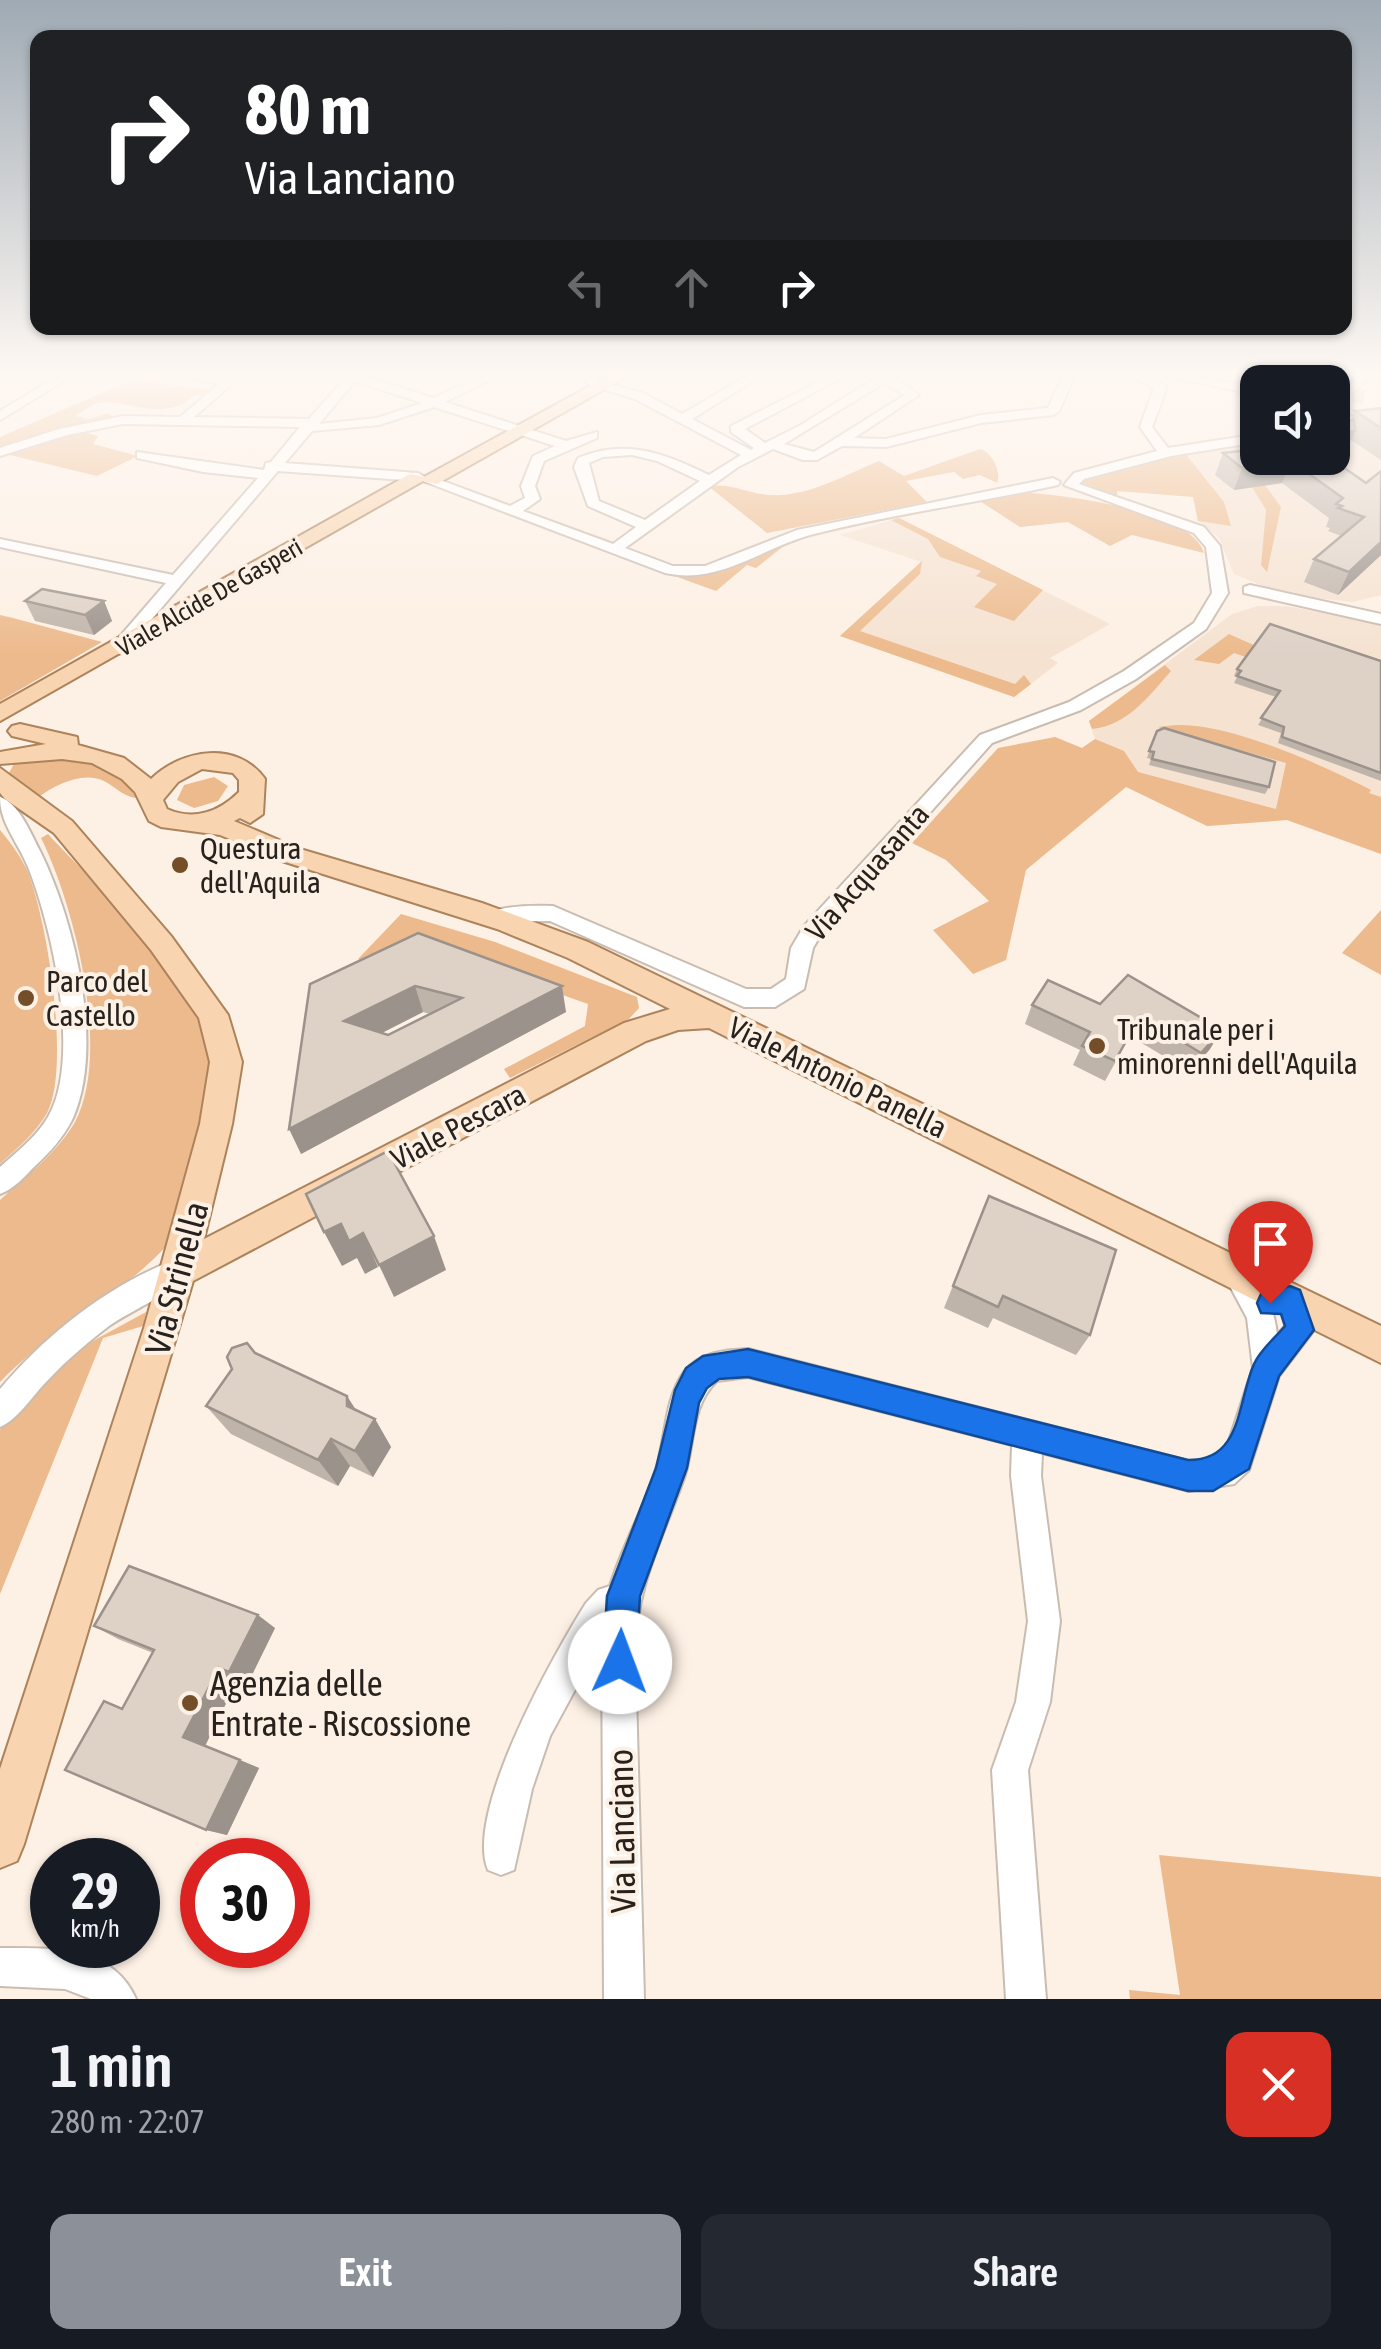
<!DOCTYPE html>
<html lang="en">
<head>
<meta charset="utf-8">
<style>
	body { margin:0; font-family:"Asap Condensed",sans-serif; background:#242831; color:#f1f3f6; height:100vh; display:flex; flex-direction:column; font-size:38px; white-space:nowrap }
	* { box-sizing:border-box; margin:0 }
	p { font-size:32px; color:#9ea1a6 }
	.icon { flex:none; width:55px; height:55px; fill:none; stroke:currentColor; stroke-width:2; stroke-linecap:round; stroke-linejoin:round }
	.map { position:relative; height:1999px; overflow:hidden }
	.details { display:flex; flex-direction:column; background:#171b24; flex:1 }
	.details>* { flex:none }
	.hud { position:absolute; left:30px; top:30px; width:1322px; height:305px; border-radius:20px; box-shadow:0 2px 8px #0004; background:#202124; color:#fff; overflow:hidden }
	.fabs { position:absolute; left:1240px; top:365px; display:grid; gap:20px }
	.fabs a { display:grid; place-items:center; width:110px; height:110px; border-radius:20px; background:#171b24; box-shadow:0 2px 8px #0004; font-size:50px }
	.speed { position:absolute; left:30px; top:1838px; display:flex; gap:20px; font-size:50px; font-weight:700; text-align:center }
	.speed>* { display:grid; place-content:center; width:130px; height:130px; border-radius:50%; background:#171b24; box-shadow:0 2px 8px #0004; line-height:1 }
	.speed small { font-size:25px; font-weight:400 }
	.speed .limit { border:15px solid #d22; background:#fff; color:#111 }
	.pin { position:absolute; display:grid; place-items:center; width:85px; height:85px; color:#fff; margin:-102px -42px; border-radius:50% 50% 50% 0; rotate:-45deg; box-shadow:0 0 10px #0007 }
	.pin .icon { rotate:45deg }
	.me { position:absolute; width:110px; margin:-55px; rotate:2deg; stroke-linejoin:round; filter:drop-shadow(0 0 8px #0008) }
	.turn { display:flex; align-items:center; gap:35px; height:210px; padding:0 50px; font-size:45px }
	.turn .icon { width:130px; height:130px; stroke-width:2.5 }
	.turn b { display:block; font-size:70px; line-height:85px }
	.lanes { display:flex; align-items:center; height:95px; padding:0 50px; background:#0003; justify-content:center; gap:50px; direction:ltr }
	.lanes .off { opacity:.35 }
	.round { display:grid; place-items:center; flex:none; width:105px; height:105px; border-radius:20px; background:#242831 }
	.summary { display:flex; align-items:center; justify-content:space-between; height:170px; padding:0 50px }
	h1 { font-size:60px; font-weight:600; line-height:75px }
	.action { display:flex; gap:20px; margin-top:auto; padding:20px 50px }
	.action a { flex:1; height:115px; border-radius:20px; background:#8c9099; color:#fff; font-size:40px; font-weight:600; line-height:115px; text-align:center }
	.action a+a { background:#242831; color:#f1f3f6 }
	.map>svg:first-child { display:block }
	.built { fill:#f5e2d1 }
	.green { fill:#ecba8c }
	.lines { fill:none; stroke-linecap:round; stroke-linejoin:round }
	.minor-tunnel { stroke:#d2c7bc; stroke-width:14; stroke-dasharray:14 6; stroke-linecap:butt }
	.minor-casing { stroke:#c9bcb1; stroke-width:4 }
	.major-casing { stroke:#ac835b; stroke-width:4 }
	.minor { fill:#fff; fill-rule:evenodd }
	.major { fill:#f8d4b0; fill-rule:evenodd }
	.wall { fill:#bfb4aa; fill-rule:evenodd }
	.shaded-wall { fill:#9b928b }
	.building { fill:#ded1c6; stroke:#9b928b; stroke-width:2.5; fill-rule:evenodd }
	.route { fill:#1a73e8; stroke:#114b97; stroke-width:2.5 }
	.poi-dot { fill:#734e29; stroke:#fdf0e4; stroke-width:4 }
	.labels { text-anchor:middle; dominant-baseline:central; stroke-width:8; stroke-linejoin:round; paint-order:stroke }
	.far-street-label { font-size:25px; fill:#27221e; stroke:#fdf0e4 }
	.poi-label { font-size:30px; fill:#27221e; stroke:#fdf0e4; text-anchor:start }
	.street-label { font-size:30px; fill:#27221e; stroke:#fdf0e4 }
	.near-street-label { font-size:35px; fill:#27221e; stroke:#fdf0e4 }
	.near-poi-label { font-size:35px; fill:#27221e; stroke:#fdf0e4; text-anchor:start }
</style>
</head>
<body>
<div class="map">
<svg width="1381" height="1999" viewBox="0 0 1381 1999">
	<rect width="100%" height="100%" fill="#fdf0e4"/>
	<g class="built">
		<path d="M1381,418V595L1353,602L1285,595L1234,574L1219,538L1198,521L1183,451L1257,441L1258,458H1332L1333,426Z"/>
		<path d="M899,518L1110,624L1050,658L1058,663L1014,697L840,636L921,562L840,535Z"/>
		<path d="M1258,606H1287L1381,624V854L1287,820L1207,826L1082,748L1095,739L1089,721L1232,614Z"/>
	</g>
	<g class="green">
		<path d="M132,380L214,390L209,396L195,395C161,426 123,395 95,404C90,406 80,413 75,416L90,419L108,413L112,417L0,448V437Z"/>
		<path d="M79,431L98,436L93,444L138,456L97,476L6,454Z"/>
		<path d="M980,449C992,452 1002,472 997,483L980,475L963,479L954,472L906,481L927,502L767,533L708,486C735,483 747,494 771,495C808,497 845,475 879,461L904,476Z"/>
		<path d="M1184,452L1224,502L1231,526L1198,521L1193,497L1117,491V496L1078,481Z"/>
		<path d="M1265,485L1281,507L1267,572L1261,565L1266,510L1252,487Z"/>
		<path d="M1030,493C1071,496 1192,511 1204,553L1132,535L1110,546L1068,522L1020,527L975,498Z"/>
		<path d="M899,518L1043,590L1014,621L974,607L997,584L976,576L981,571L940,557L928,539L891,520Z"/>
		<path d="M790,541L756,568L747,565L716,591L666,573L721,572Z"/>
		<path d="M922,561L920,574L860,631L1015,684L1024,675L1031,684L1014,697L840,636Z"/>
		<path d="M0,615L13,618L102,642L0,701Z"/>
		<path d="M1229,634L1381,702L1234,653L1219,664L1194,660Z"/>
		<path d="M1165,665L1171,671C1148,697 1128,725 1092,729L1089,721Z"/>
		<path d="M1176,725C1231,723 1322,765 1371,790L1369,793L1381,797V854L1287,820L1207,826L1126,787L1026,870L1006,960L973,974L933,930L989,901L946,860L912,843L998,748L1055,737L1082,748L1095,739L1124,751L1138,772L1276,809L1286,763L1158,727Z"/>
		<path d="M77,757L122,779L137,798C123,797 115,786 102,780C81,771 50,787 35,800L14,783L9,773L15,762Z"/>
		<path d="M214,777L228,786L218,801L194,808L177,800L184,785Z"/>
		<path d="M0,830C10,842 19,854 26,868C47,915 71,1068 47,1113C36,1133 16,1149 0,1164Z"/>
		<path d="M48,834C102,893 210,986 209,1071C208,1129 184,1188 169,1243C121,1297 51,1329 0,1382V1200C25,1177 58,1152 75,1122C112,1053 74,904 41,838Z"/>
		<path d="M1381,910V975L1342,953Z"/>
		<path d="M401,914L495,942L637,997L639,1008L629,1019L510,1078L504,1069L585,1026L588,1004L410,941L369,964L358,959Z"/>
		<path d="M146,1312L143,1326L103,1338L0,1594V1430L19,1403L69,1354Z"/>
		<path d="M1159,1855L1381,1877V1999H1130L1129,1990L1180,1995Z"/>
	</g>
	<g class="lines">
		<path class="minor-tunnel" d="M1332,393L1364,397"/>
		<g class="minor-casing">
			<g id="minor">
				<path d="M58,376H72L0,420V411Z"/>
				<path d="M182,376H222L232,384L194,417L309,419L347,376H365L433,398L482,376H498L445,402L566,441L597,432V438L544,461L535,486L540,499L523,511L613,544L636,527L588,506L574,467L578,458C626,438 664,453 709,475L741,455L635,399L587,384V378L643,393L682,414L747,376H761L692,419L751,450L754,448L731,432V426L830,376H845L745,429L765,443L801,425L872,380L866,376H893L919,395L854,438L886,439L981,415L1048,408L1063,376H1075L1059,411L1053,415L981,423L886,447L842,446L817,460H803L773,449L738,467L625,548L673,566H705L797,530L1053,478L1060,482L1058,485C976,503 892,514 810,535C760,549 719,585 665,573L423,481L435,478L510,506L525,498L521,486L533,456L555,446L434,407L379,425L312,431L285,463L418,473L425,477L418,481L278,471L123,653L117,654L109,649L166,583L0,547V539L173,575L258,478L203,472L137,458V452L264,470L266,463L271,462L300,427L123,424L67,435L0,456V448L59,429L123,416L180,417L219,384ZM355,381L422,403L377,418L319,424ZM884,383L905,395L814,452L784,444ZM632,455L657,461L700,481L645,520L599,501L589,463L603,457Z"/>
				<path d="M1133,376H1148L1167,387L1152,427L1168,448L1258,434V442L1171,456L1084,479L1079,484L1204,527L1220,546L1228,593L1206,629L1136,679L1081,710L992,743L820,936L813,948L804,989L775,1007H744L550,921L487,922L483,917L487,912C509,906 530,905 553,906L746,989H771L786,979L791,948L804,926L980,735L1069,702L1124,671L1194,623L1212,593L1206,547L1194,533L1064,485L1074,473L1157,451L1140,427L1154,388Z"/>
				<path d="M1164,376H1190L1258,387V395Z"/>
				<path d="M1359,376H1372L1332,409V398Z"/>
				<path d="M1381,412V420L1332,427V419Z"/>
				<path d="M1250,585L1381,614V624L1244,593V587Z"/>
				<path d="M0,797C19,803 31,834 40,851C74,920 105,1044 73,1118C64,1137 50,1152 35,1166C25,1176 14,1189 0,1194V1167C17,1152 37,1136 48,1117C82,1058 52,927 28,867C18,842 0,824 0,797Z"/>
				<path d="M179,1258L189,1261L193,1270C185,1287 128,1312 109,1326C88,1342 68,1359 50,1378C34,1393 20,1418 0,1427V1389C47,1333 110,1284 179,1258Z"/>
				<path d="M1239,1264C1262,1273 1275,1312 1277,1335L1285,1326L1284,1316L1273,1299L1277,1290L1287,1286L1307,1301L1314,1330L1279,1376L1249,1470L1234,1484L1189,1491L1042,1453L1041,1476L1060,1621L1050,1702L1028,1770L1046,1999H1006L992,1770L1016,1702L1028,1621L1011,1476L1012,1445L748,1377L717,1381C691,1405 695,1442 685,1475C664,1536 635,1587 635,1654L644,1999H604L602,1640L550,1736L532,1789L514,1870L501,1875L488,1870C464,1813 554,1654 586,1603L598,1590L610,1586C622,1546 644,1509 656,1469C666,1438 664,1400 684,1372C699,1352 725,1350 748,1349L1189,1461L1216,1458L1226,1450L1253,1368L1247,1318L1225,1277L1229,1268Z"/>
				<path d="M0,1948C50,1948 113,1945 136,1999H91L65,1989L0,1986Z"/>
			</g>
		</g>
		<g class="major-casing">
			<g id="major">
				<path d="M608,376H628L437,484L423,481L0,721V704L410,474L424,477Z"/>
				<path d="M20,724L77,737L78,745L124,758L151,779C182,749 237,740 265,779L263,814L250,823L240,818L234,821L300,849L482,903L588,942L1381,1326V1363L709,1028L678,1030L646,1041L193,1281L24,1844L17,1861L0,1868V1769L144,1328L200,1124L210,1062L199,1018L151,950L54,833L5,799L0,793V768L72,821L171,936L228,1015L242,1062L232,1124L204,1239L624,1023L670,1009L568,958L497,929L282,861L220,835L161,827L149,821L135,792L122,779L92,763L62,759L0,764V752L46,744L12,736L8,731L12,726ZM202,769L233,773L239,780V792C219,812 194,821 167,809L163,800L178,782Z"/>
			</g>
		</g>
		<use href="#minor" class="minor"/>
		<use href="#major" class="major"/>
	</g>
	<g class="wall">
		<path d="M1381,408V460L1351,440L1345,453L1332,454V422L1351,420L1355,411Z"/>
		<path d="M1258,432V458H1330L1366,483L1381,555L1338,595L1304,582L1314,559L1341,536L1328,531L1330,528L1326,527L1329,518L1282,483L1234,490L1215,475L1223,453L1244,451L1251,433Z"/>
		<path d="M25,601H104L112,621L94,635L35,621Z"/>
		<path d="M1381,661V781L1278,743L1281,733L1258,725L1276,697L1234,683L1237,677L1234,676L1237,669Z"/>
		<path d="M1157,731L1269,787L1265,794L1149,765L1151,759L1147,758Z"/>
		<path d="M418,933L566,1012L301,1154ZM423,1012L430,1014L388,1035L382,1033Z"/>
		<path d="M1128,975L1210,1049L1190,1072L1130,1036L1105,1081L1073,1065L1080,1050L1025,1024L1032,1005L1100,1004Z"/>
		<path d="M989,1196L1090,1335L1076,1355L993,1318L988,1328L944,1308Z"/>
		<path d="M255,1353L375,1419L391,1447L373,1477L350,1466L338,1486L231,1434L206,1406L232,1369Z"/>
		<path d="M94,1626L275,1628L248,1683L238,1679L205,1746L259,1768L227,1835L206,1830L122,1709L153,1653L118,1639Z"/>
	</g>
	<g class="shaded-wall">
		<path d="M1355,431L1345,453L1332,454V434Z"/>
		<path d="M1291,461L1282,483L1234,490L1242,468Z"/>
		<path d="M1381,542V555L1338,595L1349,572Z"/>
		<path d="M104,601L112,621L94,635L85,615Z"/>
		<path d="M415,986L423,1012L354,1047L344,1021Z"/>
		<path d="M562,986L566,1012L301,1154L289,1129Z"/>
		<path d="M1222,1030L1210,1049L1190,1072L1201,1053Z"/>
		<path d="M341,1224L363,1233L378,1267L365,1274L357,1258L342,1266L324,1232Z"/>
		<path d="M434,1236L446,1270L394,1297L379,1265Z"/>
		<path d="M347,1396L365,1424L347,1406Z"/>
		<path d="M375,1419L391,1447L373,1477L355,1451Z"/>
		<path d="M331,1439L350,1466L338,1486L318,1460Z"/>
		<path d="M258,1615L275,1628L248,1683L229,1672Z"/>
		<path d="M219,1668L238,1679L205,1746L183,1737Z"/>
		<path d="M240,1760L259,1768L227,1835L206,1830Z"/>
	</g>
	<g class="building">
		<path d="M1381,408V428L1355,411Z"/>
		<path d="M1354,420L1355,431L1332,434V422Z"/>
		<path d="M1258,449V458H1330L1366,483L1381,471V542L1349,572L1314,559L1364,517L1338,508L1342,506L1336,504L1343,498L1291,461L1242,468L1223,453Z"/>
		<path d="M42,589L104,601L85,615L25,601Z"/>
		<path d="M1270,624L1381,661V773L1282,737L1284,727L1261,718L1280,691L1237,676L1241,671L1237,669Z"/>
		<path d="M1164,728L1275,762L1269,787L1152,759L1154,752L1149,751L1157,731Z"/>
		<path d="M418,933L562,986L289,1129L310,984ZM415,986L462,998L388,1035L344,1021Z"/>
		<path d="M1128,975L1222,1030L1201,1053L1140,1016L1115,1061L1082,1046L1090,1032L1032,1005L1048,980L1100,1004Z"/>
		<path d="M388,1151L434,1236L379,1265L363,1233L349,1241L341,1224L324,1232L306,1194Z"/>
		<path d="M989,1196L1116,1250L1090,1335L1003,1296L998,1307L953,1286Z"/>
		<path d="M247,1343L255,1353L347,1396V1406L375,1419L355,1451L331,1439L318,1460L206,1406L232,1369L227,1357L232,1348Z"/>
		<path d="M129,1566L258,1615L229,1672L219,1668L183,1737L240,1760L206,1830L65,1770L104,1701L122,1709L154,1650L94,1626Z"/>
	</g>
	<linearGradient id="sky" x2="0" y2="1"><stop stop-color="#9faab4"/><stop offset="0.57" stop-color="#fef8f3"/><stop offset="1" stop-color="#fef8f3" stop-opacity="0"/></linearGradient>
	<rect width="1381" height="656" fill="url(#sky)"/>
	<path class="route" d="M1290,1286L1300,1290L1314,1330L1279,1376L1249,1469L1213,1491H1188L748,1377L719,1379L707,1388L699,1403L687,1468L640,1596L636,1662L632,1674L620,1679L607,1674L603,1662L607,1596L656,1468L675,1390L686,1368L703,1356L748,1349L1188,1460C1242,1461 1237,1403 1254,1364C1260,1350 1275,1338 1285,1326L1281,1314L1261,1313L1257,1303L1261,1294Z"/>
	<g class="poi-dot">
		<circle cx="180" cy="865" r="10"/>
		<circle cx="26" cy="998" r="10"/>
		<circle cx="1097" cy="1046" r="10"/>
		<circle cx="190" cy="1703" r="10"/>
	</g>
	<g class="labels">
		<g class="far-street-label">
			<text transform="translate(209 597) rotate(-30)">Viale Alcide De Gasperi</text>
		</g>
		<g class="poi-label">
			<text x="200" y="848">Questura<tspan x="200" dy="34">dell'Aquila</tspan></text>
			<text x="46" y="981">Parco del<tspan x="46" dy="34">Castello</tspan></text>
			<text x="1117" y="1029">Tribunale per i<tspan x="1117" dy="34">minorenni dell'Aquila</tspan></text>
		</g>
		<g class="street-label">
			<text transform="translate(867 872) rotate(-49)">Via Acquasanta</text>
			<text transform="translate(838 1077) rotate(26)">Viale Antonio Panella</text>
			<text transform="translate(458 1126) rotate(-28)">Viale Pescara</text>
		</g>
		<g class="near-street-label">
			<text transform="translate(176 1278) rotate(-75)">Via Strinella</text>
			<text transform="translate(621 1831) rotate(-91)">Via Lanciano</text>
		</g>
		<g class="near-poi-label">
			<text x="210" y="1683">Agenzia delle<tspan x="210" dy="40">Entrate - Riscossione</tspan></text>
		</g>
	</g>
</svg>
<div class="fabs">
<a><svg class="icon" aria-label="sound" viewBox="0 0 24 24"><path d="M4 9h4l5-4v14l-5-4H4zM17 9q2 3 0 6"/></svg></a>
</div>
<div class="speed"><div>29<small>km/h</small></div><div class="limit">30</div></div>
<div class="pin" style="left:1270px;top:1303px;background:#d93025"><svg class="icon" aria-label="arrive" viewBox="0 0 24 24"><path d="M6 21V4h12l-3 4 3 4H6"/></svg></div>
<svg class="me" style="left:620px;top:1662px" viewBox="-20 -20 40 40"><circle r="19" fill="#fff"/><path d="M0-13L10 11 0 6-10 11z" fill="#1a73e8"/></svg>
<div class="hud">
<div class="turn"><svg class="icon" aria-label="right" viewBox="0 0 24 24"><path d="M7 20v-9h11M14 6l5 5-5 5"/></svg><div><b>80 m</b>Via Lanciano</div></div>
<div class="lanes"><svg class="icon off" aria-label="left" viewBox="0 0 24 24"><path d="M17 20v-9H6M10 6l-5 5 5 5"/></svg><svg class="icon off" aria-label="ahead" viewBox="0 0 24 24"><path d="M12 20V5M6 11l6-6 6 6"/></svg><svg class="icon" aria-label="right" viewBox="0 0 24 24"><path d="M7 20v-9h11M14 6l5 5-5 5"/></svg></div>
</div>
</div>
<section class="details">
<div class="summary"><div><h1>1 min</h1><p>280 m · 22:07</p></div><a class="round" style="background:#d93025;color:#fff"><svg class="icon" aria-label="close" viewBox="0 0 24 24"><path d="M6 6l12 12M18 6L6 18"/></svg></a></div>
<div class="action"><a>Exit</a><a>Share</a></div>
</section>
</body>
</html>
